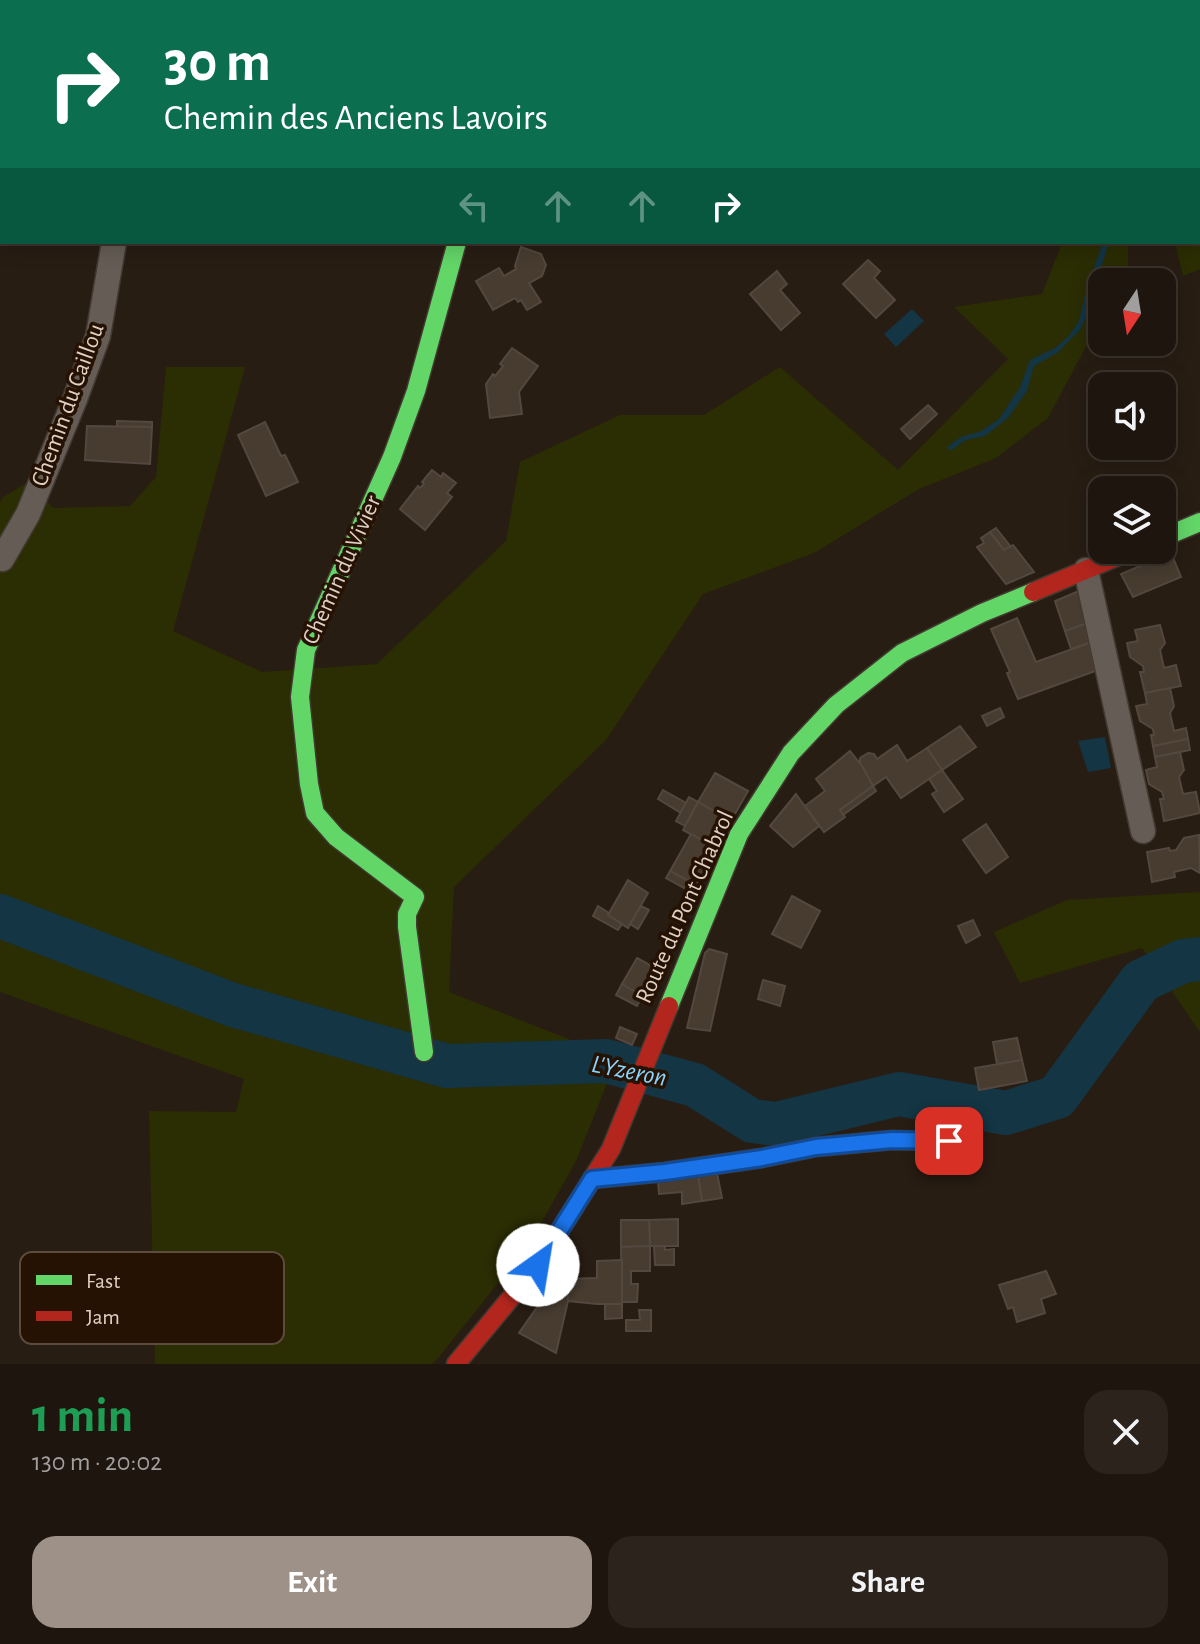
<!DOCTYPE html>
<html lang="en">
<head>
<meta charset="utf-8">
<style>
	body { margin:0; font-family:"Alegreya Sans",sans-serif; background:#2b231c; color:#f1f3f6; height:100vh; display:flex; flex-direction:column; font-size:30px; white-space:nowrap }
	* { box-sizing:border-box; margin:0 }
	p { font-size:26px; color:#a19f9e }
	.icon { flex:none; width:44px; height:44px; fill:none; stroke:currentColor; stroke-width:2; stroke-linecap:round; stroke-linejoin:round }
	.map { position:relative; height:1364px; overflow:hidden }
	.drawer { display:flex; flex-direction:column; background:#1e160e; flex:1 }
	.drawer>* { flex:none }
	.banner { position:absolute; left:0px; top:0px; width:1200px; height:244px; box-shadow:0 4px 20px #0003,0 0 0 2px #3c352e; background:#0b6e4f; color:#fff; overflow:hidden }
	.needle { width:52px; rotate:192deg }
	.buttons { position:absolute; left:1088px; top:268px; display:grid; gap:16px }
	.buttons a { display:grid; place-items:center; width:88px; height:88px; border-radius:16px; background:#1e160e; box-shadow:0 4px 20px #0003,0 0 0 2px #3c352e; font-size:40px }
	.pin { position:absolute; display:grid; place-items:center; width:68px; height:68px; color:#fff; margin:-34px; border-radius:16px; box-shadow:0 4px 12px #0006 }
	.me { position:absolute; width:88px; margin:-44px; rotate:32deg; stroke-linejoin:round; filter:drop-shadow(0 0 6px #0008) }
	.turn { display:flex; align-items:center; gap:28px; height:168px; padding:0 32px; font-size:36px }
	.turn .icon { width:104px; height:104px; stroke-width:2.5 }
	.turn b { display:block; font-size:56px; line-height:68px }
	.lanes { display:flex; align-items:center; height:76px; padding:0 32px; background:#0003; justify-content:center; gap:40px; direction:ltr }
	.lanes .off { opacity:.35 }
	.round { display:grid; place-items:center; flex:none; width:84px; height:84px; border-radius:24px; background:#2b231c }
	.summary { display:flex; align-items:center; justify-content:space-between; height:136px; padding:0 32px }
	h1 { font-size:48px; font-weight:700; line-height:60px; color:#1e9e55 }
	.primary-button { display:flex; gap:16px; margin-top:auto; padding:16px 32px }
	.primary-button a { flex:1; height:92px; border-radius:24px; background:#9e9187; color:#fff; font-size:32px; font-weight:700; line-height:92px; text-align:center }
	.primary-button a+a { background:#2b231c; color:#f1f3f6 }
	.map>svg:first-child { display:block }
	.green { fill:#2b2d03 }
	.water { fill:#133544 }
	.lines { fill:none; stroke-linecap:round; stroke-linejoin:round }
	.river { stroke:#133544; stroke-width:44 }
	.building { fill:#483c30; stroke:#52483f; stroke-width:2 }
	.street-casing { stroke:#423931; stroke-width:27 }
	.fast-casing { stroke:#423931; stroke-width:21 }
	.jam-casing { stroke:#423931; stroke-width:21 }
	.street { stroke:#655d55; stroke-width:24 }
	.fast { stroke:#63d668; stroke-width:18 }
	.jam { stroke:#b3261e; stroke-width:18 }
	.route-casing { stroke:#114b97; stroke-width:20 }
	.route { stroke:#1a73e8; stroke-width:14 }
	.labels { text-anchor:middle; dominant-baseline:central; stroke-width:7; stroke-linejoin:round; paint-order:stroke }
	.street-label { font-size:24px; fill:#ded0c5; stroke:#261203 }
	.water-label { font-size:26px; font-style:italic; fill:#87d4fc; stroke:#261203 }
	.key { fill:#261203; stroke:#5d4b3d; stroke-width:2 }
	.key-label { font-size:22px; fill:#ded0c5 }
</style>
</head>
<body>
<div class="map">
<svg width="1200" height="1364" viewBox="0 0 1200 1364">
	<rect width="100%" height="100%" fill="#281d13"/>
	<g class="green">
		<path d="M1140,0H1200V269L1183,276L1175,242H1198V2H1144Z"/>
		<path d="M1059,242H1128V268L1120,282H1102V316L1048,418L996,458L919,489L814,553L703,594L606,740L454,887L449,992L617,1058L576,1161L530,1243L439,1357L432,1364H155L149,1111L236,1112L244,1079L0,992V502L3,497L30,481L53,508L130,506L156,477L166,367H245L173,631L262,672L377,664L506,541L520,462L620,415H704L780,367L898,470L1008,359L954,307L1042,294L1061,246Z"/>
		<path d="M1200,892V1032L1142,948L1020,983L994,932L1067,900Z"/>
	</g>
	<g class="water">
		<path d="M1103,242H1109L1102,265L1092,285L1086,317L1080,330L1057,353L1034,366L1027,391L1008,418L985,436L966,440L950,451L947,447L961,437L981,431L999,419L1020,387L1030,360L1055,348L1068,337L1079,321L1086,290Z"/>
		<path d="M912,309L924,321L896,347L884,334Z"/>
		<path d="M1105,737L1111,768L1088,772L1078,741Z"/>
	</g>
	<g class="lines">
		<path class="river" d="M0,916L233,1005L447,1066L606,1061L695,1085L752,1121L776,1124L899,1094L1006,1113L1057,1097L1141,981L1183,961L1200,959"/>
	</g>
	<g class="building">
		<path d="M521,247L541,254L546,265L542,276L529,283L541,302L527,310L521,300L518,302L515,298L493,310L476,281L499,268L504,276L516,269L515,266Z"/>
		<path d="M868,260L880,271L874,278L895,300L876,318L843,284Z"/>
		<path d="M777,271L787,284L780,290L800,313L781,330L750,294Z"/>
		<path d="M512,348L538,366L519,392L522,414L490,418L486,384L493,374L495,376L503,366L500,364Z"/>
		<path d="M928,405L937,414L910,439L901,429Z"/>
		<path d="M117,421L152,422V427H117Z"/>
		<path d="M265,422L281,456L285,455L298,482L266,496L238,435Z"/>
		<path d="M87,426L152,427L150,464L85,460Z"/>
		<path d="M432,470L441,477L443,473L456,483L447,493L452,497L425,530L400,509L418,486L420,488L424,484L422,482Z"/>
		<path d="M996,528L1011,547L1004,550L990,532Z"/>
		<path d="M990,532L1004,550L1013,545L1034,572L1006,584L977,547L984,543L981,538Z"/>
		<path d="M1171,553L1181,577L1133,597L1121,574Z"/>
		<path d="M1079,591L1085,624L1065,631L1055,601Z"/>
		<path d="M1017,618L1036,662L1089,643L1095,671L1018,699L1007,673L1010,672L991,629Z"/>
		<path d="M1085,624L1089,643L1071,649L1065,631Z"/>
		<path d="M1160,625L1165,643L1160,650L1164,668L1176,665L1181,686L1145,693L1140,672H1144L1143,666L1130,657L1127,643L1138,641L1135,630Z"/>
		<path d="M1170,688L1174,706L1170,713L1174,731L1186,728L1188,739L1153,746L1151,735H1154L1153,729L1140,721L1136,706L1147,704L1145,693Z"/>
		<path d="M1000,708L1004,717L987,726L982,716Z"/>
		<path d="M960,726L976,747L942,770L927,748Z"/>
		<path d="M1188,739L1190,750L1155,757L1153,746Z"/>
		<path d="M897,745L907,761L927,748L942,770L901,798L886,777L873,786L860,763V758L868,753L874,754L877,759Z"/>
		<path d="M850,751L862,766L873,786L840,810L845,817L824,832L805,806L825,791L816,779Z"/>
		<path d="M1180,752L1184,770L1179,777L1183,794L1196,792L1200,813L1164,821L1160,799H1164L1162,792L1149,784L1146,770L1157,767L1155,757Z"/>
		<path d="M942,770L963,799L944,812L932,794L937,791L929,779Z"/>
		<path d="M715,773L748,791L731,821L698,802Z"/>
		<path d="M873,786L876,791L843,815L840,810Z"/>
		<path d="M663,790L686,803L681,813L658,799Z"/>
		<path d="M796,794L819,826L793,847L770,826Z"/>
		<path d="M689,797L698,802L685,826L676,821Z"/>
		<path d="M698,802L731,821L716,848L683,830Z"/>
		<path d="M986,824L1008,857L986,873L963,840Z"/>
		<path d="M691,834L716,848L696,885L670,871Z"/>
		<path d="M1199,835L1200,873L1191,868L1174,872L1175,877L1152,882L1147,852L1169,848L1170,851L1176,850L1184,838Z"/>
		<path d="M670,871L688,881L684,888L666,878Z"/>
		<path d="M628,880L648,893L628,928L608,915Z"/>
		<path d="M792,896L820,911L801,948L772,934Z"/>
		<path d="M598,906L609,913L608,915L622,924L618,930L593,916Z"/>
		<path d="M641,906L649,910L638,929L630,924Z"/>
		<path d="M973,920L980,935L966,943L958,926Z"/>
		<path d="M709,949L727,954L710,1031L687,1028L705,953Z"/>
		<path d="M637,958L657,969L642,996L622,984Z"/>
		<path d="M763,980L785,986L780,1006L758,999Z"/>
		<path d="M622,984L642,996L637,1006L616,995Z"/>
		<path d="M620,1027L637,1034L632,1045L616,1038Z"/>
		<path d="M1017,1038L1022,1060L997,1064L993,1042Z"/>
		<path d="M1022,1060L1027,1081L979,1090L975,1068Z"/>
		<path d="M717,1173L722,1198L702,1201L698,1176Z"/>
		<path d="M698,1176L702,1201L682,1204V1192L659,1194L658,1181Z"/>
		<path d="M678,1219V1246H650L649,1220Z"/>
		<path d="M621,1220H649L650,1246L621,1247Z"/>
		<path d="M650,1246V1271H631V1284H638L637,1302H622L621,1247Z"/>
		<path d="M654,1246H665V1250L674,1249V1265H655Z"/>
		<path d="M622,1260V1304H597L568,1301L566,1279L597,1278V1261Z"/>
		<path d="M1046,1271L1056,1294L1041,1299L1045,1313L1017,1322L1013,1307L1008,1309L999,1285Z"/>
		<path d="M560,1279H566L568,1301L556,1353L519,1333L549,1290Z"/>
		<path d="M605,1304H622V1318L605,1319Z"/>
		<path d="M639,1310H651V1331H626V1320H640Z"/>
	</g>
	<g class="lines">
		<g class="street-casing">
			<g id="street">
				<path d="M157,2L158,0"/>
				<path d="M563,2L564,0"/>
				<path d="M0,558L2,559L28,514L75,399L98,336L114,242"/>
				<path d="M1086,570L1143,831"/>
			</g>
		</g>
		<g class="fast-casing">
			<g id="fast">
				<path d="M1162,538L1200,522"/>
				<path d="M669,1006L739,834L791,753L836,705L902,653L982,613L1033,592"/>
				<path d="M424,1052L407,927V914L415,897L336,837L315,813L309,784L300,697L306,650L392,457L416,391L457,242"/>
				<path d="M592,1179L665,1172L762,1158L816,1147L892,1140L972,1142"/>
			</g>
		</g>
		<g class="jam-casing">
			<g id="jam">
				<path d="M1033,592L1133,550"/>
				<path d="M456,1364L538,1265L611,1149L669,1006"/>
			</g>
		</g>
		<use href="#street" class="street"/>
		<use href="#fast" class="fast"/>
		<use href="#jam" class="jam"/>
	</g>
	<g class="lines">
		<g class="route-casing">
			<path id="route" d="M538,1265L592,1179L665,1172L762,1158L816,1147L892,1140L949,1141"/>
		</g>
		<use href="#route" class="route"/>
	</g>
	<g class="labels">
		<g class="street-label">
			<text transform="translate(68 405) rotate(-70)">Chemin du Caillou</text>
			<text transform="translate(342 570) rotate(-66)">Chemin du Vivier</text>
			<text transform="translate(685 907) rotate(-66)">Route du Pont Chabrol</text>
		</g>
		<g class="water-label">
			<text transform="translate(629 1071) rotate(11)">L'Yzeron</text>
		</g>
	</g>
	<rect x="20" y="1252" width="264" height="92" rx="12" class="key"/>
	<rect x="36" y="1275" width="36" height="10" fill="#63d668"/>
	<rect x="36" y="1311" width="36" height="10" fill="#b3261e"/>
	<g class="key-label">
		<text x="86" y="1288">Fast</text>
		<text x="86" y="1324">Jam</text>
	</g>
</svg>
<div class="buttons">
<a><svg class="needle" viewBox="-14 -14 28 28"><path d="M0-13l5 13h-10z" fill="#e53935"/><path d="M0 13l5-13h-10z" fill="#a19f9e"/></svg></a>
<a><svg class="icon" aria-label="sound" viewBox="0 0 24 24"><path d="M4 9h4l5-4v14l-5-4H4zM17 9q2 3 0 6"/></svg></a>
<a><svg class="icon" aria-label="layers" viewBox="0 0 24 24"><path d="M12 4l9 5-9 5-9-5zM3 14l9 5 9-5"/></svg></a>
</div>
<div class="pin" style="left:949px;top:1141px;background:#d93025"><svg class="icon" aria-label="arrive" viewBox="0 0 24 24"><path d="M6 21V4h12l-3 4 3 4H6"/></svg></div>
<svg class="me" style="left:538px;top:1265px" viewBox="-20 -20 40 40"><circle r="19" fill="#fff"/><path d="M0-13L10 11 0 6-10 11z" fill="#1a73e8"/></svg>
<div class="banner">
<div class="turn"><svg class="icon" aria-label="right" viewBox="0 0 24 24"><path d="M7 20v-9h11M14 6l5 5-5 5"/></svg><div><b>30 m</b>Chemin des Anciens Lavoirs</div></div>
<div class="lanes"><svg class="icon off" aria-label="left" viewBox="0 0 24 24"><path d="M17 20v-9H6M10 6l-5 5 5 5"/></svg><svg class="icon off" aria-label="ahead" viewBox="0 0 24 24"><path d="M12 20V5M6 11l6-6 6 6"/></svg><svg class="icon off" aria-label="ahead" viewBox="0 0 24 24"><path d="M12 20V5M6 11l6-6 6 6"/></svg><svg class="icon" aria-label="right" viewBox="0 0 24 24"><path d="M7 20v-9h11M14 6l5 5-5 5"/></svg></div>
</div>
</div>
<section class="drawer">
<div class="summary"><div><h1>1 min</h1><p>130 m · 20:02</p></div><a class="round"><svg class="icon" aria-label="close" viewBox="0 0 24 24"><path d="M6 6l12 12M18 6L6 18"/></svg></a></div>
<div class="primary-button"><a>Exit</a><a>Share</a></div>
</section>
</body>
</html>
